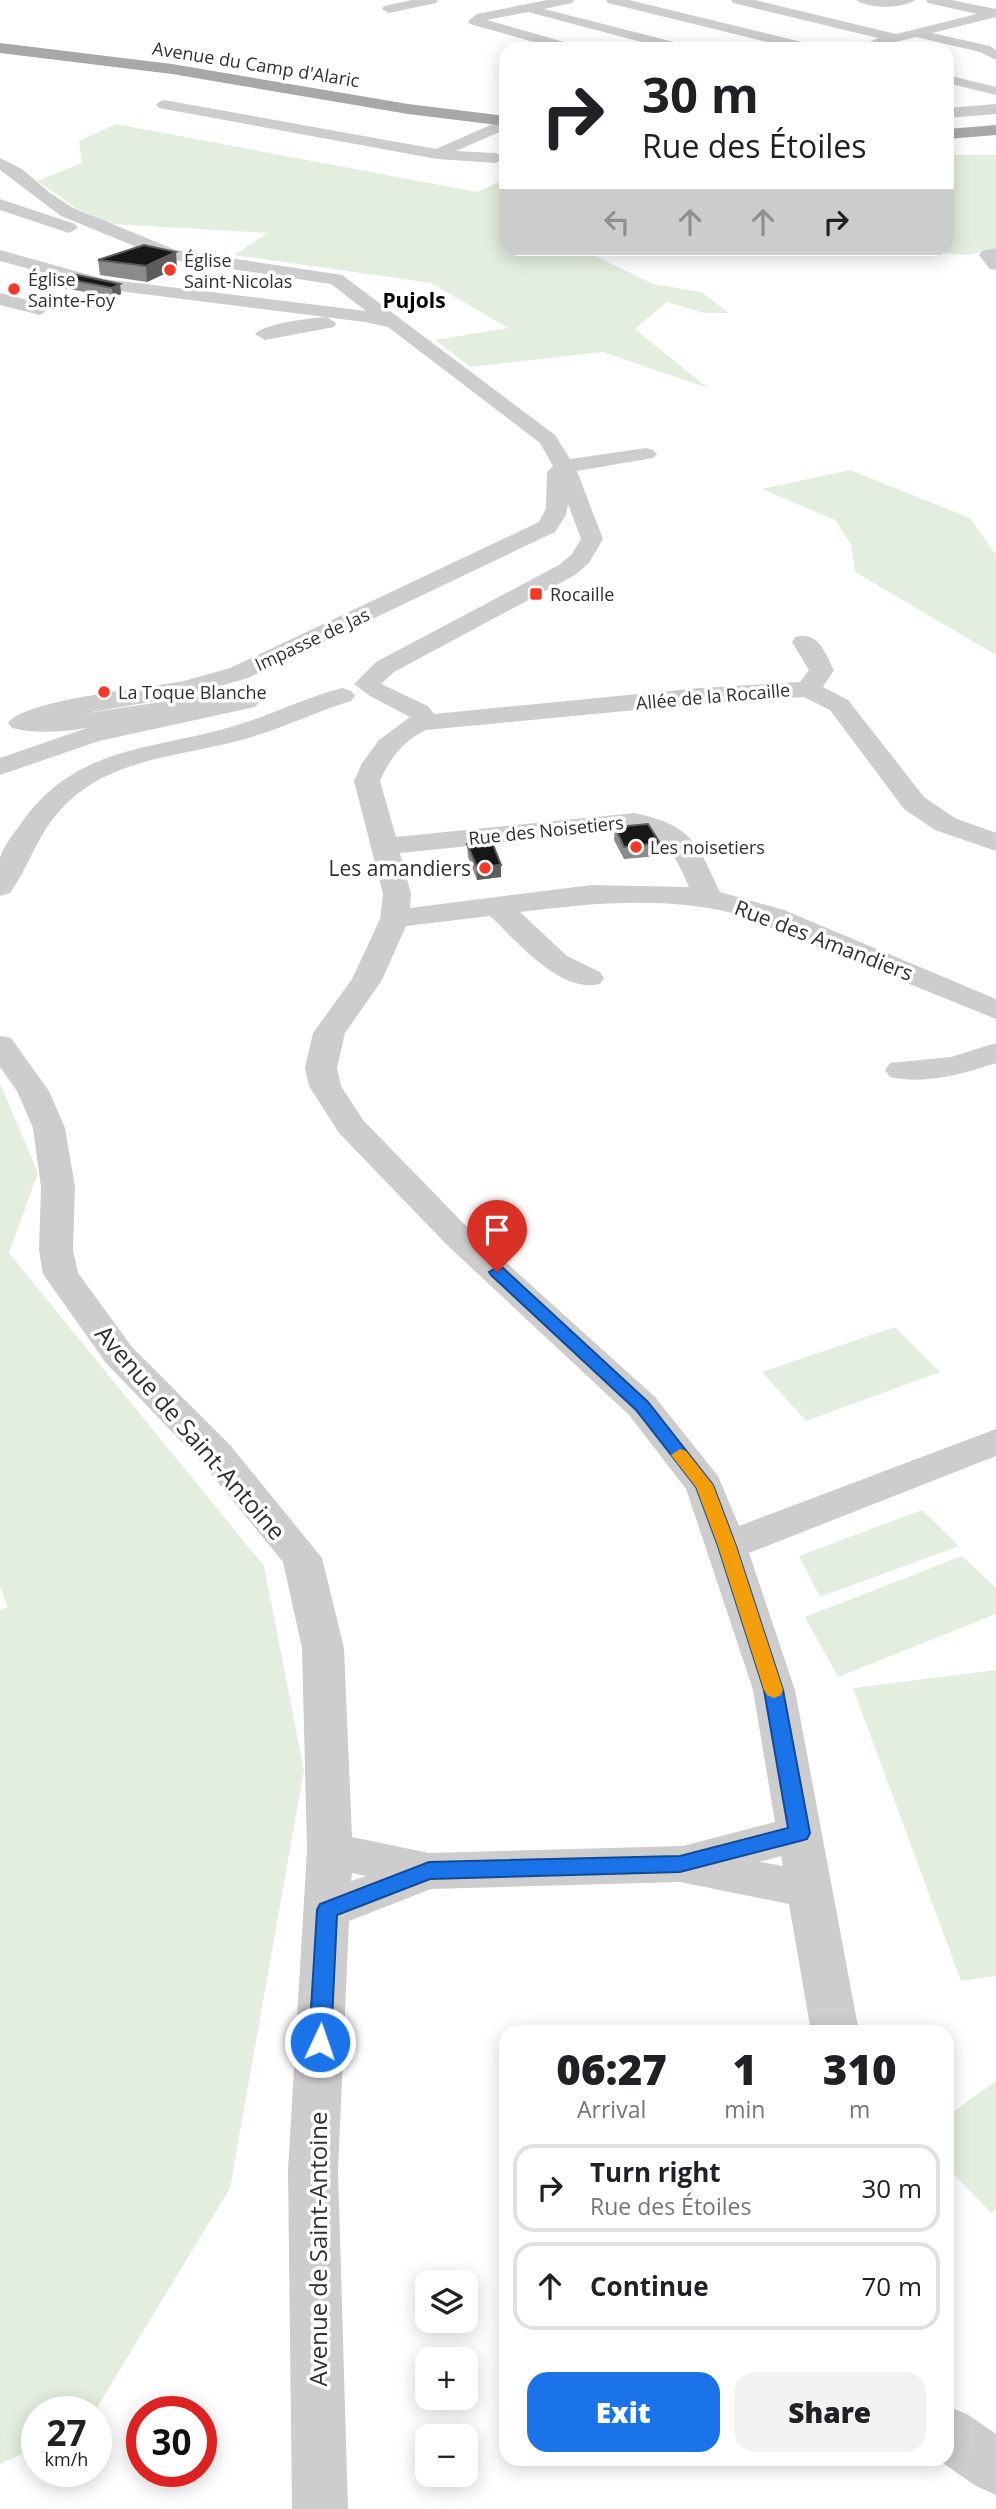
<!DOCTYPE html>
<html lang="en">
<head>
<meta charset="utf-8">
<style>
	body { margin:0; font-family:"Open Sans",sans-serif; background:#f2f2f2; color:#202124; height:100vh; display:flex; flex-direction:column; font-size:26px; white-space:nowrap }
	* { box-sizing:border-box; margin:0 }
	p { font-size:23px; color:#757577 }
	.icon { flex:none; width:38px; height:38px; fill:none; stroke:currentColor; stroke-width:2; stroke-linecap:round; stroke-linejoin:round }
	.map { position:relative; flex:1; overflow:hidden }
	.side { position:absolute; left:499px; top:2025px; width:455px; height:441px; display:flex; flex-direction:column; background:#fff; border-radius:21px; box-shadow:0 4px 18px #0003 }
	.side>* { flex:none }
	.top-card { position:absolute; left:499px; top:42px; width:455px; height:214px; border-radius:21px; box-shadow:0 4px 18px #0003; background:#fff; color:#202124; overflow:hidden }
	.controls { position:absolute; left:415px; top:2270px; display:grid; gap:14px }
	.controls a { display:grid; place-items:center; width:63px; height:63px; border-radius:14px; background:#fff; box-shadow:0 4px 18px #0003; font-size:35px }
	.speed { position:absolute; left:21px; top:2396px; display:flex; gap:14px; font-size:35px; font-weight:700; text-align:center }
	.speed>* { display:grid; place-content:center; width:91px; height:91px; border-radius:50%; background:#fff; box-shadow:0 4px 18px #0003; line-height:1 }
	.speed small { font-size:18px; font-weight:400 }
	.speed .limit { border:10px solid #d22; background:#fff; color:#111 }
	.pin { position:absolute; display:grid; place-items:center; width:60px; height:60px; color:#fff; margin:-72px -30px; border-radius:50% 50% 50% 0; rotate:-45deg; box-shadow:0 0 7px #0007 }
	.pin .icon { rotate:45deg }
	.me { position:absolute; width:77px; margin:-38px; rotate:3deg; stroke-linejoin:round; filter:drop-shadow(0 0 5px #0008) }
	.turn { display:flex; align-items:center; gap:24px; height:147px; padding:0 28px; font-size:32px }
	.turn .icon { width:91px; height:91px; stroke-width:2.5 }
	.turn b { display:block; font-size:49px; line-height:60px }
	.lanes { display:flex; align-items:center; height:66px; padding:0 28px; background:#0003; justify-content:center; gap:35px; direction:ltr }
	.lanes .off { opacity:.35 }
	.eta { display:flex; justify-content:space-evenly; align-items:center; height:119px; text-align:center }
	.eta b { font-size:42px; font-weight:800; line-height:49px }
	.button { display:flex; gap:14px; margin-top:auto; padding:14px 28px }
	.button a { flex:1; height:80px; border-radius:21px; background:#1a73e8; color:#fff; font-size:28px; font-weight:800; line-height:80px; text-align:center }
	.button a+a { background:#f2f2f2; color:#202124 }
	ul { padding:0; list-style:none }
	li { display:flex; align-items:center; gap:21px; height:88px; margin:0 14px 10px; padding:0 14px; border:4px solid #e0e0e0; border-radius:21px }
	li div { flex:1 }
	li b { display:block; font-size:26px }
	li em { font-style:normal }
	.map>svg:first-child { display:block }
	.green { fill:#e4eede }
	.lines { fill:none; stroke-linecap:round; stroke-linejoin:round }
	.minor { fill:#cdcdcd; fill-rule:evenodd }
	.major { fill:#a8a8a8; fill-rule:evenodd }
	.wall { fill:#8b8b8b }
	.shaded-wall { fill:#5d5d5d }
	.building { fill:#171717; stroke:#5d5d5d; stroke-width:2 }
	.route { fill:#1a73e8; stroke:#114b97; stroke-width:2 }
	.slow { fill:#f59e0b }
	.poi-dot { fill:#f43825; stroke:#fff; stroke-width:2.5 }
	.labels { text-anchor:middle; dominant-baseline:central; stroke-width:7; stroke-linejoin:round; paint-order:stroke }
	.far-street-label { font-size:18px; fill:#303030; stroke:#fff }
	.far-poi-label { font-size:18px; fill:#303030; stroke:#fff; text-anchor:start }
	.far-quarter-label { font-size:21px; font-weight:bold; fill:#000; stroke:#fff }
	.poi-label { font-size:21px; fill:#303030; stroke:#fff; text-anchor:end }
	.street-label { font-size:21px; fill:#303030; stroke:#fff }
	.near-street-label { font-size:24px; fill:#303030; stroke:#fff }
</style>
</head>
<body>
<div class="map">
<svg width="996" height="2509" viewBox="0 0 996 2509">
	<rect width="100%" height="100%" fill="#fff"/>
	<g class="green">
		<path d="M116,124L477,192L506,179V248L580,249L653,284L701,292L729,313H704L667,302L635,329L708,388L603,352L470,367L435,340L508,328L431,283L234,255L268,233L109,224L76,208L37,181L82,163L79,141Z"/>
		<path d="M947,155H996V249L967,255L889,249L947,248Z"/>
		<path d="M850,470L970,518L996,555V655L855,572L851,544L835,520L762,489Z"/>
		<path d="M0,1083L38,1173L9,1253L264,1566L304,1770L230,2188L95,2411L37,2412V2447L0,2464V1610L8,1607L0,1587Z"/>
		<path d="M895,1327L940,1372L806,1421L762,1372Z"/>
		<path d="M922,1510L959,1546L820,1597L799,1556Z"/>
		<path d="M962,1556L996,1588V1614L838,1677L805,1617Z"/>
		<path d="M996,1670V1976L961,1981L853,1688Z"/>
		<path d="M996,2081V2209L991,2213L947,2167V2116Z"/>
	</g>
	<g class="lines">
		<g class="minor">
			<path d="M412,0H438L436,3L389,13L382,9L384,6Z"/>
			<path d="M547,0H574L572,3L544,9L690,46L692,49H668L528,12L487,20L578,46L580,49H558L470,24L468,21L477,14Z"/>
			<path d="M606,0H629L818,46L820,49H796L608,3Z"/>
			<path d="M731,0H755L896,34L977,14L928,3L926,0H951L996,9V17L932,33L990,46L996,50V60L980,52L916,37L875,47L868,43L878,38L733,3Z"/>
			<path d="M856,0H915C903,9 868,9 856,0Z"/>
			<path d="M947,75L996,87V95L947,83Z"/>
			<path d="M164,100L436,149L506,118V129L456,151L496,153L504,158L496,163L437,159L159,108L156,105L159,102Z"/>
			<path d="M996,104V114L947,118V108Z"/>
			<path d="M0,158L22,169L50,193L73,208L176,250L342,275L555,435L570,459L646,448L653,450L657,454L653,458L577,471L603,539L589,563L575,575L394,672L381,684L428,706L434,714L699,688L800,682L809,670L792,642L795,637C819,631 825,653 834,670L823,687L848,700L924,797L955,818L996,833V851L935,830L904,809L830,710L804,697L699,704L426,730C404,740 389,759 380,781L396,837L635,813C692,826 697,842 720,892L784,910L996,999V1019L737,914C665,896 593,903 520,912L567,956L600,972L604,978L600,984C560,994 516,940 490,916L406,926L382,980L345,1033L337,1068L341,1086L363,1120L470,1230L655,1397L718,1476L739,1526L996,1429V1456L749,1553L795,1690L859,2032H811L789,1904L680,1882L431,1889L349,1921L338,2170L348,2509H292L288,2170L307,1850L302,1648L283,1562L202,1463L106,1363L43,1274L39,1250L41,1187L33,1128L17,1091L0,1067V1036L11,1038L49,1091L65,1128L75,1187L73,1250L78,1273L132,1347L230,1445L322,1558L344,1648L352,1837L429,1853L683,1846L775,1822L753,1690L686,1489L629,1415L446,1244L339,1133L309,1086L305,1068L313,1033L352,979L380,919L383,894L354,781L362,763L379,740L410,717L370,696L354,684L376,662L559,565L572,554L581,539L568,504L566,515L555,532L248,678L185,696L80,714L242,690L251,693L259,702L255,707L99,741L0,775V758L87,728C63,732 36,734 12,728L8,723C25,699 150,688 184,681C199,677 215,672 230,668L539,522L546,508L547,472L553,466L540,443L388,327L365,322L103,289L0,261V250L104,279L366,311L331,284L166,259L61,216L0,170ZM635,829C667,837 677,859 689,887L592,885L410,908L411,894L400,853ZM781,1856L783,1866L760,1862ZM352,1873L366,1876L351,1881Z"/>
			<path d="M0,199L75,224L78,228L69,233L0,210Z"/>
			<path d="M996,248V270L990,269L979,255L982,251Z"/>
			<path d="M0,293L47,305L49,309L40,315L0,305Z"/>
			<path d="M327,317L336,323L334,327L265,340L255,334C265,323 311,318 327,317Z"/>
			<path d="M342,688L351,691L355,696L351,701C315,712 281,729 245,739C185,756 114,757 67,803C37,832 32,862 10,893L0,896C0,884 0,869 0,858C3,846 15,832 22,822C76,746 151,750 231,727C269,716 304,698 342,688Z"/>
			<path d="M996,1043V1063C963,1074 924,1085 890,1077L885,1070L890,1063L951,1057Z"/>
			<path d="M947,2406L967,2414L996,2434V2495L976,2486L937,2459H947Z"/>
		</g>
		<g class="major">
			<path d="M0,43L172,64L408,104L506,116V126L408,114L172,74L0,53Z"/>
			<path d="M996,125V135L947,139V129Z"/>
		</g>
	</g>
	<g class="wall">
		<path d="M98,260L177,268L147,282L100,275Z"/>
		<path d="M62,278L120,284L121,294L113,297L63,288Z"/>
		<path d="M615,827L660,843L659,856L624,859L614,840Z"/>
		<path d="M467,844L501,877L477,880L468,857Z"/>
	</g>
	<g class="shaded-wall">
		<path d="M176,252L177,268L147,282L146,266Z"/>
		<path d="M120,284L121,294L113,297L112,288Z"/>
		<path d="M501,865V877L477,880V867Z"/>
	</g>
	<g class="building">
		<path d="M144,245L176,252L146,266L98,260Z"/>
		<path d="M73,274L120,284L112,288L62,278Z"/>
		<path d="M648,824L660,843L624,847L615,827Z"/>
		<path d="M492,842L501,865L477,867L467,844Z"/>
	</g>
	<path class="route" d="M497,1267L503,1268L648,1402L713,1485L736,1546L783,1690L810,1833L807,1839L800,1841L680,1872L430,1879L337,1915L331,2042L328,2049L320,2052L312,2049L309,2042L317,1910L320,1904L429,1862L680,1856L788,1828L764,1690L718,1546L696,1487L636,1410L491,1275L489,1272Z"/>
	<path class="slow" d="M680,1449L686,1451L713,1485L736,1546L783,1690L781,1695L774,1698L767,1695L764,1690L718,1546L696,1487L671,1455Z"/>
	<g class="poi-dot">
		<circle cx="170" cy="270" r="7"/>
		<circle cx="14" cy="289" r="7"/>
		<rect x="529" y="587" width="14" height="14" rx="3.5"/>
		<circle cx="104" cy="692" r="7"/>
		<circle cx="636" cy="847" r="7"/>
		<circle cx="485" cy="868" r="7"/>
	</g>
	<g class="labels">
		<g class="far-street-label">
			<text transform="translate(256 64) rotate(9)">Avenue du Camp d'Alaric</text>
			<text transform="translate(312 639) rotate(-25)">Impasse de Jas</text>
			<text transform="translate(713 696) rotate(-5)">Allée de la Rocaille</text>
			<text transform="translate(546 830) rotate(-6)">Rue des Noisetiers</text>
		</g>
		<g class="far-poi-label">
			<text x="184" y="260">Église<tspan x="184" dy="21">Saint-Nicolas</tspan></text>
			<text x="28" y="279">Église<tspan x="28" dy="21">Sainte-Foy</tspan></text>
			<text x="550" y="594">Rocaille</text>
			<text x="118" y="692">La Toque Blanche</text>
			<text x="650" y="847">Les noisetiers</text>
		</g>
		<g class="far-quarter-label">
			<text x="414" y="300">Pujols</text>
		</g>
		<g class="poi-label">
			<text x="471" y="868">Les amandiers</text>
		</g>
		<g class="street-label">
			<text transform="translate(824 940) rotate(21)">Rue des Amandiers</text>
		</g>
		<g class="near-street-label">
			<text transform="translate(191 1432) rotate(49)">Avenue de Saint-Antoine</text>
			<text transform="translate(317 2249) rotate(-90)">Avenue de Saint-Antoine</text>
		</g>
	</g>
</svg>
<div class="controls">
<a><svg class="icon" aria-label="layers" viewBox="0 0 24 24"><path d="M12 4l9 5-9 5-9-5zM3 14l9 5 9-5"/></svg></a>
<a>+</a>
<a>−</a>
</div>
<div class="speed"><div>27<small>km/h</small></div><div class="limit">30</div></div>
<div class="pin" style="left:497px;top:1272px;background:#d93025"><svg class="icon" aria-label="arrive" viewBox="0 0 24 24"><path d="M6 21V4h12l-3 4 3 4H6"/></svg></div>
<svg class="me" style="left:320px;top:2042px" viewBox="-20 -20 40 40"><circle r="17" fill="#1a73e8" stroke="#fff" stroke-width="3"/><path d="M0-11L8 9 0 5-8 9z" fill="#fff"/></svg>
<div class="top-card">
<div class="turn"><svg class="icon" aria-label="right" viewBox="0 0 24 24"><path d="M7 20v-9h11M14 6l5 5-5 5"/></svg><div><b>30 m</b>Rue des Étoiles</div></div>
<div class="lanes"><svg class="icon off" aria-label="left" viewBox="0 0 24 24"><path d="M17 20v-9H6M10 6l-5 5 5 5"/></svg><svg class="icon off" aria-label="ahead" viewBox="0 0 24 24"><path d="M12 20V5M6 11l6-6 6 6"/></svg><svg class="icon off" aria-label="ahead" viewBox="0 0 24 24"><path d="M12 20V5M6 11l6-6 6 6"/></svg><svg class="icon" aria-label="right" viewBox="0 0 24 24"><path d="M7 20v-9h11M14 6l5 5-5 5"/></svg></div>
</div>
<section class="side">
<div class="eta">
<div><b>06:27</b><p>Arrival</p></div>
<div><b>1</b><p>min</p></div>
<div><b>310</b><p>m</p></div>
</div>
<ul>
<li><svg class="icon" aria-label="right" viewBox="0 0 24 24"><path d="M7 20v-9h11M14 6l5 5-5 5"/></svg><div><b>Turn right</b><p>Rue des Étoiles</p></div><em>30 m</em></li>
<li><svg class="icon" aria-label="ahead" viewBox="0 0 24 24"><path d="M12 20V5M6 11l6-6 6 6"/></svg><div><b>Continue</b></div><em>70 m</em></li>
</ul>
<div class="button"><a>Exit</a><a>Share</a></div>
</section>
</div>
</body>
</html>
